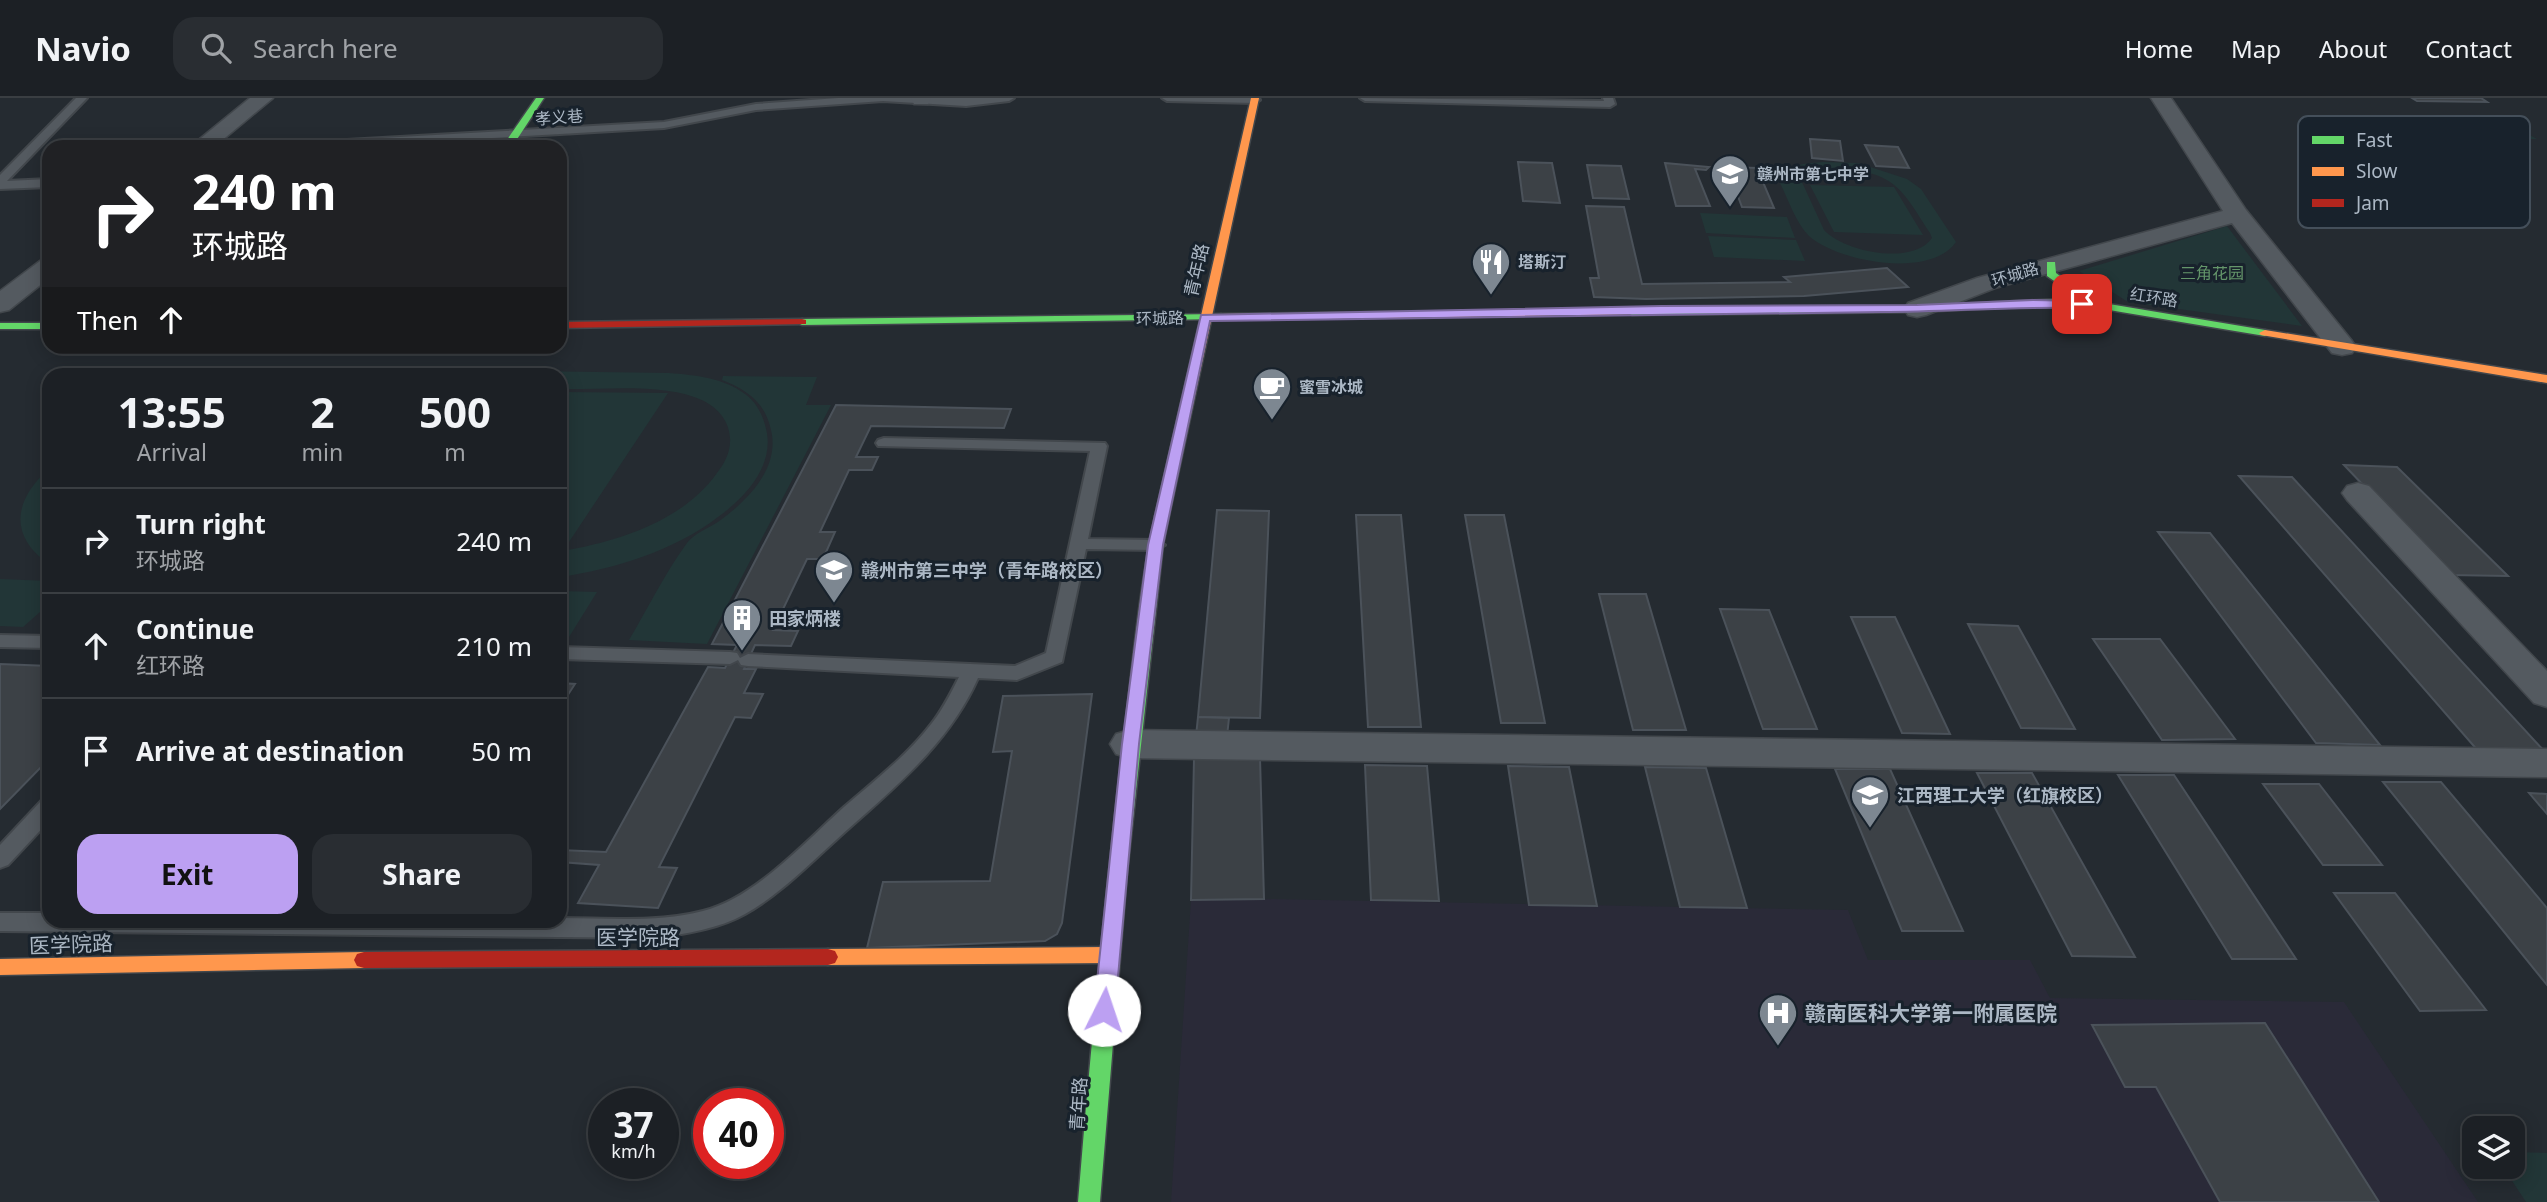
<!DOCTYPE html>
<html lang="en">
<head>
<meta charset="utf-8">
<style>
	body { margin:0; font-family:"Noto Sans","Noto Sans SC",sans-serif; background:#292d32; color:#f1f3f6; height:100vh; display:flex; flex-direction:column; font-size:26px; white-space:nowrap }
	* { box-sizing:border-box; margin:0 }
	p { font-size:23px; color:#a0a3a7 }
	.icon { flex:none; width:38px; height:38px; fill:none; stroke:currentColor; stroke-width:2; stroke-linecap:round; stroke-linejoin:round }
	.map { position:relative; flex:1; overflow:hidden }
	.details { position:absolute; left:42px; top:270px; width:525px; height:560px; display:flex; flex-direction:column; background:#1c2025; border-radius:21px; box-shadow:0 4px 18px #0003,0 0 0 2px #3a3e42 }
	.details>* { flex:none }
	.guide { position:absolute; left:42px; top:42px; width:525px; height:214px; border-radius:21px; box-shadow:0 4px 18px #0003,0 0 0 2px #3a3e42; background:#202124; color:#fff; overflow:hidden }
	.fabs { position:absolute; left:2462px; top:1018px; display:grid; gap:14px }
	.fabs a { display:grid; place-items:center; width:63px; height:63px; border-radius:14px; background:#1c2025; box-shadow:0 4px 18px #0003,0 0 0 2px #3a3e42; font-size:35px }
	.speed { position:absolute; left:588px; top:990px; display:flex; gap:14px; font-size:35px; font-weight:700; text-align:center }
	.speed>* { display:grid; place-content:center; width:91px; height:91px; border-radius:50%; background:#1c2025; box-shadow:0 4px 18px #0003,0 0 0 2px #3a3e42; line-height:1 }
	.speed small { font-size:18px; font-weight:400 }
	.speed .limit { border:10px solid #d22; background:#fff; color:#111 }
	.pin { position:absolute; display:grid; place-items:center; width:60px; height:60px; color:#fff; margin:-30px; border-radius:14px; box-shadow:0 4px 10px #0006 }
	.me { position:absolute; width:77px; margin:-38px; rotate:4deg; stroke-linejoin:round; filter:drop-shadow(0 0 5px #0008) }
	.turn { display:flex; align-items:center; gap:24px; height:147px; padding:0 35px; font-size:32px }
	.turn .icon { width:91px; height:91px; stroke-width:2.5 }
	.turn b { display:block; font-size:49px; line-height:60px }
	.then { display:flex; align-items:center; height:66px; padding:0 35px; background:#0003; gap:14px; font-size:26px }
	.eta { display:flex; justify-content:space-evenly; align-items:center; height:119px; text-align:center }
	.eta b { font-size:42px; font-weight:700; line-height:49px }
	.cta { display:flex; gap:14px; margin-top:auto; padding:14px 35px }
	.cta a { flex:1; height:80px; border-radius:21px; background:#bca0f2; color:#111; font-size:28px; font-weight:700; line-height:80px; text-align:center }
	.cta a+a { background:#292d32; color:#f1f3f6 }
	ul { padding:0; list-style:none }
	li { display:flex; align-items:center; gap:21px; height:105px; padding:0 35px; border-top:2px solid #3a3e42 }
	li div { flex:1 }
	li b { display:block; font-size:26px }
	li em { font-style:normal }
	header { display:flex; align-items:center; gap:42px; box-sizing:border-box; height:98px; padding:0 35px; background:#1c2025; border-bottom:2px solid #3a3e42 }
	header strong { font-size:33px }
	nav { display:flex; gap:38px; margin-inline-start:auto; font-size:24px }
	.search { width:490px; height:63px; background:#292d32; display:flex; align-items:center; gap:18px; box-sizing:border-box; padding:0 24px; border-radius:21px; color:#a0a3a7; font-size:26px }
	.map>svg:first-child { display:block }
	.medical { fill:#2a2a38 }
	.green { fill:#223637; fill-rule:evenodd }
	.building { fill:#3c4146; stroke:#4b525a; stroke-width:2 }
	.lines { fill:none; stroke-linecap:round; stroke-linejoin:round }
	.lane-casing { stroke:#42474c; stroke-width:4 }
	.street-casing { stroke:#42474c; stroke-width:3 }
	.fast-casing { stroke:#42474c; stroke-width:3 }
	.slow-casing { stroke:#42474c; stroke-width:3 }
	.jam-casing { stroke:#42474c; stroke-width:3 }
	.lane { fill:#545a60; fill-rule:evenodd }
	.street { fill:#545a60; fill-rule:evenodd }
	.fast { fill:#63d668; fill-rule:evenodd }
	.slow { fill:#ff974d; fill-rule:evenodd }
	.jam { fill:#b3261e; fill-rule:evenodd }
	.route { fill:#bca0f2; stroke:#7a689d; stroke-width:2 }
	.labels { text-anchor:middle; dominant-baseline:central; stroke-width:6; stroke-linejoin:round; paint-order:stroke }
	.far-street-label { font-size:16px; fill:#acb8c5; stroke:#18222c }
	.far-poi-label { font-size:16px; font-weight:bold; fill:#acb8c5; stroke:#18222c; text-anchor:start }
	.far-park-label { font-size:16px; fill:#64966a; stroke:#18222c }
	.street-label { font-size:18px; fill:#acb8c5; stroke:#18222c }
	.poi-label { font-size:18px; font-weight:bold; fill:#acb8c5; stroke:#18222c; text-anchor:start }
	.near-street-label { font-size:21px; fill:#acb8c5; stroke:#18222c }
	.near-poi-label { font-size:21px; font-weight:bold; fill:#acb8c5; stroke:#18222c; text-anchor:start }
	.key { fill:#18222c; stroke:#444f5a; stroke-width:2 }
	.key-label { font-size:19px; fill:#acb8c5 }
</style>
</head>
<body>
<header>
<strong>Navio</strong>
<div class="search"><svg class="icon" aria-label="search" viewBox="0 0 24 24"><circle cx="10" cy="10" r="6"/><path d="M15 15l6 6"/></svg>Search here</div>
<nav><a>Home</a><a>Map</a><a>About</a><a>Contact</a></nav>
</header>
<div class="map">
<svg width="2547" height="1104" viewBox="0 0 2547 1104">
	<rect width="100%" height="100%" fill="#252b31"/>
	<path class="medical" d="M1264,801L1848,812L1868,862H2030L2050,900L2344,904L2478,1104H1171L1191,802Z"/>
	<g class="green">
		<path d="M2433,25L2510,26L2537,41H2458Z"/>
		<path d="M1823,64L1858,65L1907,81L1921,91L1956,144C1931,181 1838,164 1809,138C1796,125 1788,101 1780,85C1782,66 1808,65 1823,64ZM1844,71C1897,75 1904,95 1930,135L1932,140C1913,168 1844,154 1824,132L1801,82L1811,74Z"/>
		<path d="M1810,87L1894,89L1923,137L1834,134Z"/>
		<path d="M1700,115L1787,119L1795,140L1706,135Z"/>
		<path d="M2227,128L2302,228L2128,204L2079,173Z"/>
		<path d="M1708,138L1796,142L1805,163L1714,159Z"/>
		<path d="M310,270L669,275C695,277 724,280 745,296C755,303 762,315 765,327C777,365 747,398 718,419C674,453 614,471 560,479V454L562,453L560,452V294L668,295L563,453C619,443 683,423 717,375C725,365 731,353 730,340C729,323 719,311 704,303C666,284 602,292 560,291V276H252Z"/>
		<path d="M723,278L817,279L806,307H831L707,546L629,542C648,510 665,475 687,445C694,435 712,429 722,421C749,401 780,369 771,332C765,304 747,292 722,282Z"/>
		<path d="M49,371V466C8,438 14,401 49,371Z"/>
		<path d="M0,481L49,483V506L23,529L0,528Z"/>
		<path d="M560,493L597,494L569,539H560Z"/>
		<path d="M2513,1054L2547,1055V1104H2526L2503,1069H2513Z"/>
	</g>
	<g class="building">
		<path d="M2412,0H2481L2487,4L2417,3Z"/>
		<path d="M1810,41L1840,43L1843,63L1812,60Z"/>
		<path d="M1865,47L1898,49L1909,70L1876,68Z"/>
		<path d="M1518,64L1552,65L1560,105L1523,103Z"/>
		<path d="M1665,65L1709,69L1706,72L1695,71L1710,108H1676Z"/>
		<path d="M1587,67L1621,68L1629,101L1593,100Z"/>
		<path d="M1727,69L1757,70L1774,110L1742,109Z"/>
		<path d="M1586,108L1624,109L1642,186L1790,184L1784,179L1887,170L1908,189L1804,198L1646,201L1594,199L1590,180H1599Z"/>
		<path d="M836,307L1011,311L1004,330L871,328L856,359H878L872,372H849L820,434H835L823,461H807L773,532L798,533L791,548L755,547L744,571H756L744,595L763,596L751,620L735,619L659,769L677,770L658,810L578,805L599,767L560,764V752L606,754L708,569L725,570L737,547L712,546Z"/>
		<path d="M2344,367L2397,369L2508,478L2449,477Z"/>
		<path d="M2239,378L2292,379L2546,655L2479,654Z"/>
		<path d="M1217,412L1269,413L1260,620L1198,619Z"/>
		<path d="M1356,417H1401L1421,629H1368Z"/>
		<path d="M1465,417H1504L1545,625H1501Z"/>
		<path d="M2158,434L2210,435L2380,647L2316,645Z"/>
		<path d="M1599,496H1646L1686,632H1633Z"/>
		<path d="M1720,511L1769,512L1817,631H1763Z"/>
		<path d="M1851,519H1895L1950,636L1902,635Z"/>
		<path d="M1968,526L2018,528L2075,631L2021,630Z"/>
		<path d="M2093,541H2160L2235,641L2162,642Z"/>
		<path d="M0,566L49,568V661L0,711Z"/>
		<path d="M560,585L575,586L560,609Z"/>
		<path d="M1092,596L1062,825L1057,836L1045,843L867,850L883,784L990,783L1012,653L993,654L1003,598Z"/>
		<path d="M1198,619L1229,620L1227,638H1196Z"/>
		<path d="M1260,660L1264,801L1191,802L1194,661Z"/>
		<path d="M1365,667L1427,668L1439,803L1371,802Z"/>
		<path d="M1508,668L1569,669L1597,808L1529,807Z"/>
		<path d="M1645,669L1706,670L1747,810L1680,809Z"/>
		<path d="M1835,671H1890L1963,833H1902Z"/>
		<path d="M1977,675H2032L2135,859L2072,858Z"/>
		<path d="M2118,677H2174L2296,861H2232Z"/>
		<path d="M2383,684H2441L2547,810V887Z"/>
		<path d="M2263,686H2319L2382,767H2323Z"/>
		<path d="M2529,695L2547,696V716Z"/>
		<path d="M2334,795H2395L2486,912L2420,913Z"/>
		<path d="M2265,925L2379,1104H2220L2156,989H2125L2092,927Z"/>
	</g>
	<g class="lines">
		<g class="lane-casing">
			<g id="lane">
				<path d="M76,0H87L7,83L49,81V89L0,91V77Z"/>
				<path d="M838,0H1014L1009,3L966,8L883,3L756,12L664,30L336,49H270L276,46L664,24L756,6Z"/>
				<path d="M1162,0H1259L1260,2L1255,5L1167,3Z"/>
				<path d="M1360,0L1604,3L1603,0H1613L1615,6L1610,9L1365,3Z"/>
				<path d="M884,340L1105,345L1107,348L1088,441L1156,442L1165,447L1156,452L1086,451L1062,564L1017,582L978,580C948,648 890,693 836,742C807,768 779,797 745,816C718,831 688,835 658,840L0,833V815H49V822H560V820C607,820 657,825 703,813C755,800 805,744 844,709C874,683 908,657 932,625C943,611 951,595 959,579L748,568L741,567L738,562L730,566L560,561V549L730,554L737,555L740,560L748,556L1015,568L1046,555L1090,353L878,348L876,345L878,342Z"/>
				<path d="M0,537L49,538V550L0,549Z"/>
				<path d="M49,701V723L8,767L0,770V747L41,703Z"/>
			</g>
		</g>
		<g class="street-casing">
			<g id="street">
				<path d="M250,0H273L214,49H190Z"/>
				<path d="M911,0H931L928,6H914Z"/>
				<path d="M2151,0H2171L2246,112L2352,243L2356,249L2352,255L2342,257L2332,255L2232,125L1995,190L1926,217L1917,219L1908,217L1904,211L1908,205L1977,180L2223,113Z"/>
				<path d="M49,160V180L9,212L0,214V193L40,163Z"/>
				<path d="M2358,385L2369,388L2547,573V609L2534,605L2347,402L2342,395L2347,388Z"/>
				<path d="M1130,632L2547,651V679L1130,660L1116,656L1110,646L1116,636Z"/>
			</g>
		</g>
		<g class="fast-casing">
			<g id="fast">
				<path d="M536,0H544L512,49H502Z"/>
				<path d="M2047,164H2055L2056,175L2082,194L2103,205L2265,232L2271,235L2265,238L2103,211L2061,207L1917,214L1632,217L1626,214L1632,211L1917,208L2061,201L2083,203L2047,178Z"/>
				<path d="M1221,216L1227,219L1225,221L802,227L796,224L802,221Z"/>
				<rect x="0" y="225" width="49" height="6"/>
				<path d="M1162,414L1169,418L1163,447L1127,775L1100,1104H1078C1090,954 1105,804 1122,655C1132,576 1138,496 1155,418Z"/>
			</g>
		</g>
		<g class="slow-casing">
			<g id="slow">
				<path d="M1251,0H1259L1169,418L1162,422L1155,418Z"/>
				<path d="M1632,211L1638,214L1636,216L1221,222L1215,219L1221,216Z"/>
				<path d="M2265,232L2547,277V285L2261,237L2259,235Z"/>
				<path d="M1108,849L1115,851L1118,857L1115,863L1108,865L828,867L821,865L818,859L821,853L828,851Z"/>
				<path d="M364,854L371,856L374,862L371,868L364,870L0,877V861Z"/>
			</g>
		</g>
		<g class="jam-casing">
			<g id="jam">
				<path d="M802,221L806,222V226L560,230V224Z"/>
				<path d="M828,851L835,853L838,859L835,865L828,867L364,870L357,868L354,862L357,856L364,854Z"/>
			</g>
		</g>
		<use href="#lane" class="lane"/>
		<use href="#street" class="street"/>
		<use href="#fast" class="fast"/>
		<use href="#slow" class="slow"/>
		<use href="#jam" class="jam"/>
	</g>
	<path class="route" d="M2033,202L2082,203L2088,206L2082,210C2015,208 1949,214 1882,214C1658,215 1434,219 1210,223L1163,447L1139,646L1115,912L1112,918L1104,921L1097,918L1094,912L1122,646L1148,447L1201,217L1661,208L1917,207Z"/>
	<defs>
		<g id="school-pin" transform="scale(2.0125)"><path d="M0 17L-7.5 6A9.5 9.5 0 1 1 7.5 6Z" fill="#7d8791" stroke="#18222c"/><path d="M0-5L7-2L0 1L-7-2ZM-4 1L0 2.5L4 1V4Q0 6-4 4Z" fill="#fff"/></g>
		<g id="restaurant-pin" transform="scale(2.0125)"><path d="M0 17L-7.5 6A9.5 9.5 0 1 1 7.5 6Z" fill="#7d8791" stroke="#18222c"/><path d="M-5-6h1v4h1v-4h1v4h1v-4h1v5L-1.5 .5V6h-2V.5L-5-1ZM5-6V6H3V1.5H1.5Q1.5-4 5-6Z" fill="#fff"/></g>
		<g id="cafe-pin" transform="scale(2.0125)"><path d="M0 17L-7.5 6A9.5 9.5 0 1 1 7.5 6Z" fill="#7d8791" stroke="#18222c"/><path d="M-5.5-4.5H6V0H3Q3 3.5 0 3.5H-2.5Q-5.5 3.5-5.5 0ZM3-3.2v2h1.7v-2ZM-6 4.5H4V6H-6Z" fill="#fff"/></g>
		<g id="building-pin" transform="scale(2.0125)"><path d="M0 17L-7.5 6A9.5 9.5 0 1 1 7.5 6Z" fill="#7d8791" stroke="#18222c"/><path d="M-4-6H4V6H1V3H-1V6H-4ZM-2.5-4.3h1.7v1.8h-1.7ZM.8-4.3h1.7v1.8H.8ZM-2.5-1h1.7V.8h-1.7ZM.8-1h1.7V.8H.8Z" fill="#fff"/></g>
		<g id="university-pin" transform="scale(2.0125)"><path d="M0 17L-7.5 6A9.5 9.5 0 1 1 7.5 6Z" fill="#7d8791" stroke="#18222c"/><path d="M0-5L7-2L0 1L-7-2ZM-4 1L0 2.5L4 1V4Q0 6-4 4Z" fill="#fff"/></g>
		<g id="hospital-pin" transform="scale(2.0125)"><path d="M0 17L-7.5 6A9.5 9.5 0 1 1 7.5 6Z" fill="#7d8791" stroke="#18222c"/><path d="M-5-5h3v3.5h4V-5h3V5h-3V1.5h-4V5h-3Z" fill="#fff"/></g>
	</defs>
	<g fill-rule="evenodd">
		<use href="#school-pin" x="1730" y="76"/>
		<use href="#restaurant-pin" x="1491" y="164"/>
		<use href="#cafe-pin" x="1272" y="289"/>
		<use href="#school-pin" x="834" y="472"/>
		<use href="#building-pin" x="742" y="520"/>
		<use href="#university-pin" x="1870" y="697"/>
		<use href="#hospital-pin" x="1778" y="915"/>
	</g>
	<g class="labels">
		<g class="far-street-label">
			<text transform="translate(559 19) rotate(-4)">孝义巷</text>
			<text transform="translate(2015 176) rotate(-16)">环城路</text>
			<text transform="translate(2154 199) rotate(9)">红环路</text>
			<text transform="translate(1160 220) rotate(-1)">环城路</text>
		</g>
		<g class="far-poi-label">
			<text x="1757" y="76">赣州市第七中学</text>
			<text x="1518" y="164">塔斯汀</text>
			<text x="1299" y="289">蜜雪冰城</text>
		</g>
		<g class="far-park-label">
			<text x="2212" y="175">三角花园</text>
		</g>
		<g class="street-label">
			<text transform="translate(1196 172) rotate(-77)">青年路</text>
			<text transform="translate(1078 1006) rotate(-86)">青年路</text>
		</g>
		<g class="poi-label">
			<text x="861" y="472">赣州市第三中学（青年路校区）</text>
			<text x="769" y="520">田家炳楼</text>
			<text x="1897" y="697">江西理工大学（红旗校区）</text>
		</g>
		<g class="near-street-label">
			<text x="638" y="839">医学院路</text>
			<text transform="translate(71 846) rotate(-2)">医学院路</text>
		</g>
		<g class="near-poi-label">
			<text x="1805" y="915">赣南医科大学第一附属医院</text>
		</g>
	</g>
	<rect x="2298" y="18" width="232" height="112" rx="10" class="key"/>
	<rect x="2312" y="38" width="32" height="8" fill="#63d668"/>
	<rect x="2312" y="69" width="32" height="9" fill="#ff974d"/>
	<rect x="2312" y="101" width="32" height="8" fill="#b3261e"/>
	<g class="key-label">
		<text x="2356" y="49">Fast</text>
		<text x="2356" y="80">Slow</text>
		<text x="2356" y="112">Jam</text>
	</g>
</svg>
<div class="fabs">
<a><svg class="icon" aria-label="layers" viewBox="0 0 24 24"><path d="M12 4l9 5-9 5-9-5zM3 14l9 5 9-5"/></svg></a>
</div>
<div class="speed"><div>37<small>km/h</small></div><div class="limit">40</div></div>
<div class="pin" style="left:2082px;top:206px;background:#d93025"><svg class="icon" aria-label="arrive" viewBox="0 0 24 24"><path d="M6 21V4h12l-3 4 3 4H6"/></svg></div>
<svg class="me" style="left:1104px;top:912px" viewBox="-20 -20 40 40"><circle r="19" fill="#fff"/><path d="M0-13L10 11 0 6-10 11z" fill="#bca0f2"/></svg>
<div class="guide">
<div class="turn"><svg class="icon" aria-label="right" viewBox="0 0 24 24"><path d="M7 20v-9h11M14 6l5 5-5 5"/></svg><div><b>240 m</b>环城路</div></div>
<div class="then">Then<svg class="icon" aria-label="ahead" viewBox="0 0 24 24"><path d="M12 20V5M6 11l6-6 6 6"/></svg></div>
</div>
<section class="details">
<div class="eta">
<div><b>13:55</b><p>Arrival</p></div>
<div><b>2</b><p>min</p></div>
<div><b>500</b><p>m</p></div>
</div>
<ul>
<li><svg class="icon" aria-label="right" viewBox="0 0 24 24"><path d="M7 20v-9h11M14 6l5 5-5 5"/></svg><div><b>Turn right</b><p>环城路</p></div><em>240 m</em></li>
<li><svg class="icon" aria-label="ahead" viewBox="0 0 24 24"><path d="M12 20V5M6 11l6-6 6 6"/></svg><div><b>Continue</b><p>红环路</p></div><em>210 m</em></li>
<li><svg class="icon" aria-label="arrive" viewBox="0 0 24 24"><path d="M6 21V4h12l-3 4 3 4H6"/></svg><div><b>Arrive at destination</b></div><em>50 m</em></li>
</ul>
<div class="cta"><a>Exit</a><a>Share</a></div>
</section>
</div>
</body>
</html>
